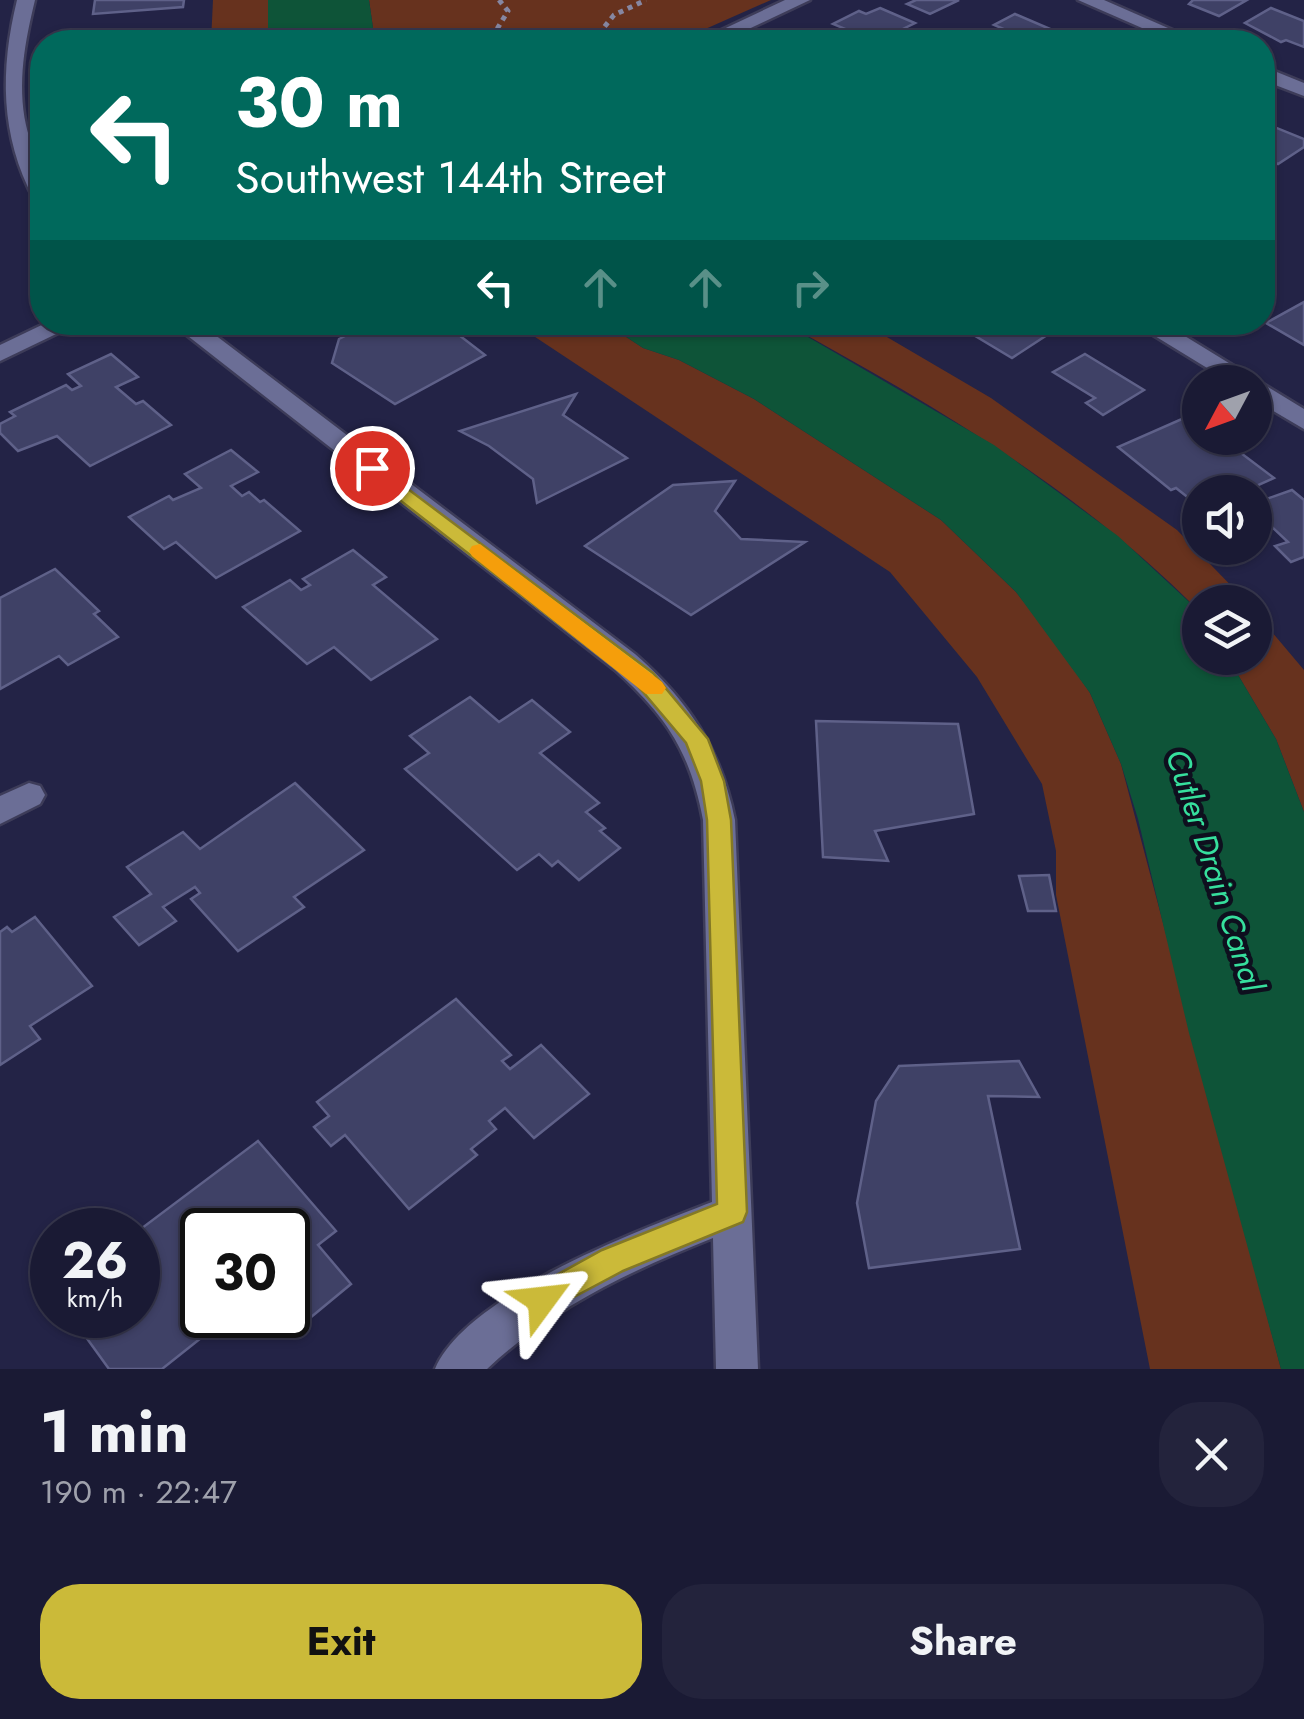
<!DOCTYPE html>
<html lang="en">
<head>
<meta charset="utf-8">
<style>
	body { margin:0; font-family:Jost,sans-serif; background:#23233c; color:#f1f3f6; height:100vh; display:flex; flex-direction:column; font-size:38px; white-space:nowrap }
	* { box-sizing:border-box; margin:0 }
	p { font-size:32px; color:#9fa1ac }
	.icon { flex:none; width:55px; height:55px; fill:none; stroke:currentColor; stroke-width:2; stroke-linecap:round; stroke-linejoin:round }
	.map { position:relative; height:1369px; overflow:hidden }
	.sheet { display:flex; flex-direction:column; background:#1a1a34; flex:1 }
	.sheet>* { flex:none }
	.hud { position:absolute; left:30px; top:30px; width:1245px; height:305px; border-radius:40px; box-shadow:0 2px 8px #0004,0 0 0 2px #38384f; background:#00695c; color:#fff; overflow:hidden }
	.needle { width:65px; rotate:229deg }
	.controls { position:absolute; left:1182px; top:365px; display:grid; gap:20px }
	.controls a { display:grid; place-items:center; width:90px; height:90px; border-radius:50%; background:#1a1a34; box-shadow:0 2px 8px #0004,0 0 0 2px #38384f; font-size:50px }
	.speed { position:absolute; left:30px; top:1208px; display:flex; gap:20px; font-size:50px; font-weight:700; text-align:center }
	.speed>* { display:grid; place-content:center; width:130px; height:130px; border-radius:50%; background:#1a1a34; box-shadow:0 2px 8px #0004,0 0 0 2px #38384f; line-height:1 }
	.speed small { font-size:25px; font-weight:400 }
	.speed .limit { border:5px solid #111; border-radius:15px; background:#fff; color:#111 }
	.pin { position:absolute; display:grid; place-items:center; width:85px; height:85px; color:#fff; margin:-42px; border:5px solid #fff; border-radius:50%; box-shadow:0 2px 10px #0007 }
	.me { position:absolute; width:110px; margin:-55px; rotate:60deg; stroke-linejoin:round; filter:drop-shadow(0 0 8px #0008) }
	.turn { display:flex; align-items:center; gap:35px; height:210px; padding:0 40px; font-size:45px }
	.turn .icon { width:130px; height:130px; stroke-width:2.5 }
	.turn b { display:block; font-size:70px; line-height:85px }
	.lanes { display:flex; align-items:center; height:95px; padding:0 40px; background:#0003; justify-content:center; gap:50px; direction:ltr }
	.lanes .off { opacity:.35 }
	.round { display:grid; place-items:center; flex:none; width:105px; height:105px; border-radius:40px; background:#23233c }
	.overview { display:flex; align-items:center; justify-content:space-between; height:170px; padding:0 40px }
	h1 { font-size:60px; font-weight:700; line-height:75px }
	.primary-button { display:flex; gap:20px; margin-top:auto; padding:20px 40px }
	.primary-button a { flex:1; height:115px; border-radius:40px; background:#cbba39; color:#111; font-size:40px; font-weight:700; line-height:115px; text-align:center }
	.primary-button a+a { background:#23233c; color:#f1f3f6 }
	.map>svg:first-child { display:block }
	.green { fill:#67321e }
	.water { fill:#0e5438 }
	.building { fill:#3f4166; stroke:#5f6189; stroke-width:2.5 }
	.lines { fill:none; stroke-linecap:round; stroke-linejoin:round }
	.street-casing { stroke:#3d3c59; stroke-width:5 }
	.path { stroke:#8687a2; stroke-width:5; stroke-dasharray:5 5; stroke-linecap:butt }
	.street { fill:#6b6e96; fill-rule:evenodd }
	.route { fill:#cbba39; stroke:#847925; stroke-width:2.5 }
	.slow { fill:#f59e0b }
	.labels { text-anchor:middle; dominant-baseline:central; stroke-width:9; stroke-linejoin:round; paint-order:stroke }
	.water-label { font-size:32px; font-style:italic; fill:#36df9d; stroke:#0e0f1e }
</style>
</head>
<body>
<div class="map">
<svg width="1304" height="1369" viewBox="0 0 1304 1369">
	<rect width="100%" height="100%" fill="#232346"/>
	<g class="green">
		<path d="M213,0H268V42H211Z"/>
		<path d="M369,0H771L676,42H375Z"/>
		<path d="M514,323H605L643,348L679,360L754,399L941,520L1016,592L1055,641L1090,693L1121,764L1281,1369H1150L1056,895V851L1042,784L977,677L890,572Z"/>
		<path d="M784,323H863L991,398L1177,530L1247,602H1200V612C1081,491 933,404 784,323Z"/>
		<path d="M1255,612L1304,670V812L1276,739L1228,658H1255Z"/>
	</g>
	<g class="water">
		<path d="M268,0H369L375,42H268Z"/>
		<path d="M605,323H784L994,445L1118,536L1200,612V658H1228L1276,739L1304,812V1369H1281L1189,1033L1138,819L1121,764L1090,693L1016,592L941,520L754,399L679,360L643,348Z"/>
	</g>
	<g class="building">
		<path d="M95,0H184L183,7L93,14Z"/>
		<path d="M916,0H959L930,14L907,4Z"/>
		<path d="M1193,0H1247L1219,16L1189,4Z"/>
		<path d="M880,8L915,23L876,42L833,24L859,11L866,14Z"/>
		<path d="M1271,8L1304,21V47L1286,40L1281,42L1245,23Z"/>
		<path d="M1015,14L1064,35L1051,42H1034L994,25Z"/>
		<path d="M96,34H185L187,41L92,42Z"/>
		<path d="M1262,122L1304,139V147L1278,164L1262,157Z"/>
		<path d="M1304,302V345L1266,323Z"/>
		<path d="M373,322H442L485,355L395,404L332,363L339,339Z"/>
		<path d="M952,322H1024L1047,335L1012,358Z"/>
		<path d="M111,354L138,377L116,387L136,404L143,401L171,425L90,466L57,436L18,451L0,433V424L15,416L10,412L66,385L72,390L81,386L68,374Z"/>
		<path d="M1085,354L1144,390L1103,415L1086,403L1095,398L1053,372Z"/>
		<path d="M576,394L563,415L627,458L537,503L533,479L489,446L460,431Z"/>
		<path d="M1191,415L1200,422V438H1221L1274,478L1243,492H1200V507L1176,488L1171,490L1118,447Z"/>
		<path d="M231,450L258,472L231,486L242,496L249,492L260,502L264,500L300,531L216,578L176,542L164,549L129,517L169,496L173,500L201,488L185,474Z"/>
		<path d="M735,481L715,511L741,539L805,542L691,615L585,546L673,485Z"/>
		<path d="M1292,490L1304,500V557L1291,562L1275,546L1288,542L1255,511V503Z"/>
		<path d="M353,550L386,577L373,585L437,639L371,680L334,647L307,664L243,607L290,580L301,590L310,585L303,579Z"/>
		<path d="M55,569L99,611L94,614L118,637L68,665L59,656L0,689V598Z"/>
		<path d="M470,697L499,722L532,700L570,732L540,753L599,803L586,812L605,828L600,831L620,848L579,880L558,861L552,866L539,854L517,870L405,769L429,753L410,736Z"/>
		<path d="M816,721L958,724L974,814L875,831L888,861L823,857Z"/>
		<path d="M295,783L364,850L294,897L304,907L238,951L191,899L200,893L195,887L163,907L176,921L139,945L114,917L151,894L127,867L183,832L200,849Z"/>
		<path d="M1049,875L1056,911H1028L1019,876Z"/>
		<path d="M35,917L92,986L30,1026L40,1039L0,1065V932L7,927L12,932Z"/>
		<path d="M456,999L511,1055L502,1061L510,1069L541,1045L589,1094L534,1138L505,1108L489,1121L496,1129L471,1149L477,1155L409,1209L345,1135L331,1146L314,1127L329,1116L317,1102Z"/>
		<path d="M1019,1061L1039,1097L988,1096L1020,1249L869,1268L857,1203L876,1101L899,1066Z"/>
		<path d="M258,1141L336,1231L318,1245L351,1284L287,1337L269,1315H288V1230H202V1315H230L162,1369H109L70,1315H138V1231Z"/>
	</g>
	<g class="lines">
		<g class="street-casing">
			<g id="street">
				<path d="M17,0H35C25,41 17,83 26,125C32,152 44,173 42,201L34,199C0,136 0,69 17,0Z"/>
				<path d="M785,0H810L721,42H696Z"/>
				<path d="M1078,0H1104L1200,42H1174Z"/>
				<path d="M1262,66L1304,83V96L1262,80Z"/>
				<path d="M48,322H81L0,361V345Z"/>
				<path d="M170,322H198L635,654C689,701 721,750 735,820L758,1369H716L713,1238C630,1271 553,1307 487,1369H435C466,1295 640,1230 712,1202L703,820C690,751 666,716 615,670Z"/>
				<path d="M1132,322H1162L1304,409V429L1255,400V382H1230Z"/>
				<path d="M29,783L40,786L45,795L40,804L0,824V796Z"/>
			</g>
		</g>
		<g class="path">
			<path d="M499,0L508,11L497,29L499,42"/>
			<path d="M592,42L614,15L646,0"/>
		</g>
		<use href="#street" class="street"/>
	</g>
	<path class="route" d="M372,462L653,673L708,739L724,781L731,820L747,1212L743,1222L623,1271L542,1314L531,1310L527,1300L531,1289L602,1250L717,1204L707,820L701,781L686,743L637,685L365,473V463Z"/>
	<path class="slow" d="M480,544L662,682L666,688L662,694H646L472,556L469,551L472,546Z"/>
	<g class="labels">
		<g class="water-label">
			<text transform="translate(1215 870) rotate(72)">Cutler Drain Canal</text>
		</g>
	</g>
</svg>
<div class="controls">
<a><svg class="needle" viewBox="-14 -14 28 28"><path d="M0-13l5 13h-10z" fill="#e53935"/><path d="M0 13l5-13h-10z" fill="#9fa1ac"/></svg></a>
<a><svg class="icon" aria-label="sound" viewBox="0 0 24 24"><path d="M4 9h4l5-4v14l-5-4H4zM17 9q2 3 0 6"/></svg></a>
<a><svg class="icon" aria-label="layers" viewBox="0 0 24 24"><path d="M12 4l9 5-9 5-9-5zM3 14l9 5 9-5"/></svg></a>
</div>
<div class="speed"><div>26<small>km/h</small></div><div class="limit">30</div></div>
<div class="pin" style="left:372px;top:468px;background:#d93025"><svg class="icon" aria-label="arrive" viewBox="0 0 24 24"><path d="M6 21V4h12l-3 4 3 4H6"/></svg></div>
<svg class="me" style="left:542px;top:1300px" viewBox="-20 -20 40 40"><path d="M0-17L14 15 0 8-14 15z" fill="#cbba39" stroke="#fff" stroke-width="4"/></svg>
<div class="hud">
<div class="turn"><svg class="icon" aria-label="left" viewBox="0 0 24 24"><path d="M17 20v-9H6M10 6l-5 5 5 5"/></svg><div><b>30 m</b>Southwest 144th Street</div></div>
<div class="lanes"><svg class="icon" aria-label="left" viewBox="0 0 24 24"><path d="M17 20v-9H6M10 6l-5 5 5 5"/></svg><svg class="icon off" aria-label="ahead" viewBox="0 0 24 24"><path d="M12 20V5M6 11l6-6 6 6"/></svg><svg class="icon off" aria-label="ahead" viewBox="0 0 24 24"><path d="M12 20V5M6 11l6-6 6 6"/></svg><svg class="icon off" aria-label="right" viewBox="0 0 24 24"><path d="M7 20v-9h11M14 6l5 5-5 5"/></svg></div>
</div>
</div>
<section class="sheet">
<div class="overview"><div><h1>1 min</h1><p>190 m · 22:47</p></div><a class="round"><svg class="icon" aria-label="close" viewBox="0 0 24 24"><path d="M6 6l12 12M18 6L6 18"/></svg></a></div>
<div class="primary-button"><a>Exit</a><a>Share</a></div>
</section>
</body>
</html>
